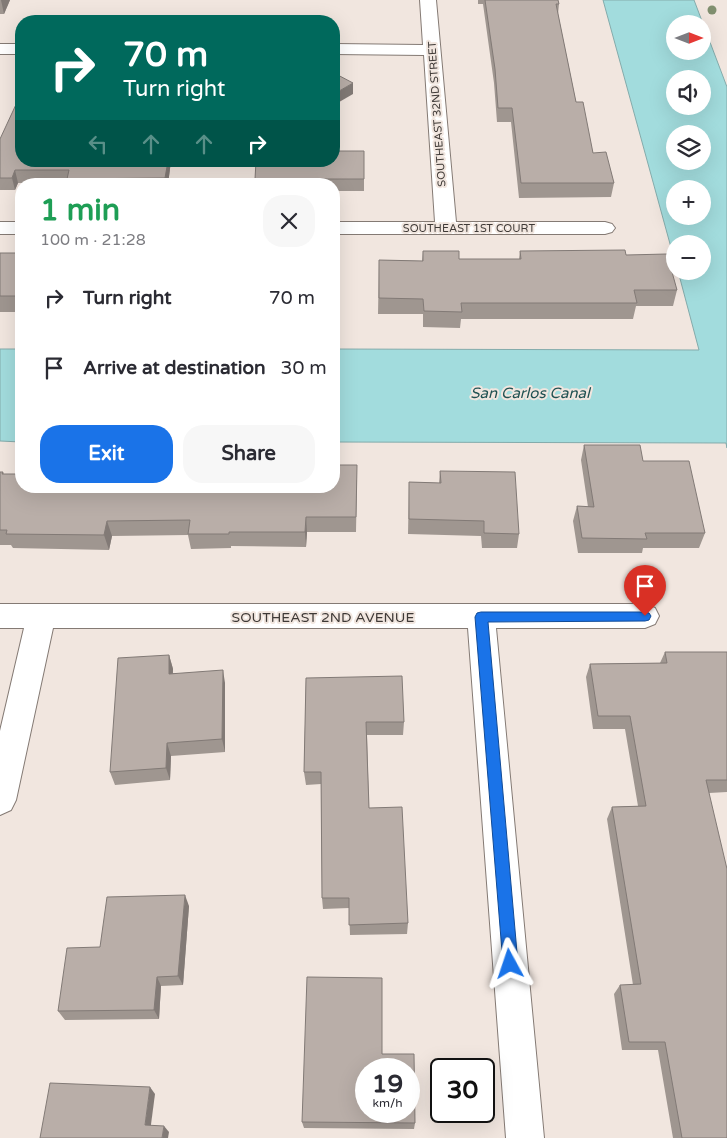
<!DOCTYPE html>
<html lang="en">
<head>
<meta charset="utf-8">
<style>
	body { margin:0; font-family:"Varela Round",sans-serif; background:#f7f7f7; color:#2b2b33; height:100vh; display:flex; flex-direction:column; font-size:19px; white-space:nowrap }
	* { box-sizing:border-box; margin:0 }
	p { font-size:16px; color:#7c7c81 }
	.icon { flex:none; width:28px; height:28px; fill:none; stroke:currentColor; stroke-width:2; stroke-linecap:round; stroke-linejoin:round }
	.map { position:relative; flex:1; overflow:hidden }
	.sheet { position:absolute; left:15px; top:178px; width:325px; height:315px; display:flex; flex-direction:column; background:#fff; border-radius:20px; box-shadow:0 5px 20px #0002 }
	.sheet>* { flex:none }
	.banner { position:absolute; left:15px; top:15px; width:325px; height:152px; border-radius:20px; box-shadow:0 5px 20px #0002; background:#00695c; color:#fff; overflow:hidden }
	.needle { width:32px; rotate:90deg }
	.controls { position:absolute; left:666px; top:15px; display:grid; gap:10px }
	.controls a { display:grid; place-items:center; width:45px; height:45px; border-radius:50%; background:#fff; box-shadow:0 5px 20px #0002; font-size:25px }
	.speed { position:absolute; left:355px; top:1058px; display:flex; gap:10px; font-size:25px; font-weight:700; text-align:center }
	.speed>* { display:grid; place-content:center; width:65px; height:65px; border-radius:50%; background:#fff; box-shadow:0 5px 20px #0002; line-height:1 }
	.speed small { font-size:12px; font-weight:400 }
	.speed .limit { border:2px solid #111; border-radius:8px; background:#fff; color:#111 }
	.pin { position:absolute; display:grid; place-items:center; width:42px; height:42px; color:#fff; margin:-51px -21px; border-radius:50% 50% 50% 0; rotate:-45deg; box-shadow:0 0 5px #0007 }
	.pin .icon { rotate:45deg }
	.me { position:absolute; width:55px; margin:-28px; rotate:355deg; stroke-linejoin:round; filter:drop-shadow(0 0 4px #0008) }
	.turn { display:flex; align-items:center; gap:18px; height:105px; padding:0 25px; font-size:22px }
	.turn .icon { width:65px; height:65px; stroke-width:2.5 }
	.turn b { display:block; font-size:35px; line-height:42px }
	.lanes { display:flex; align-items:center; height:48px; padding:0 25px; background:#0003; justify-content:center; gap:25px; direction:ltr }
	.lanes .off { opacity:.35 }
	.round { display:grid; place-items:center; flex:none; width:52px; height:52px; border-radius:20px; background:#f7f7f7 }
	.head { display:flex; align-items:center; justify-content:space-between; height:85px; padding:0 25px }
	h1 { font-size:30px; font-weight:700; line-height:38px; color:#1e9e55 }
	.action { display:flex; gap:10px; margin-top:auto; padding:10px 25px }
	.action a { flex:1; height:58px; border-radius:20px; background:#1a73e8; color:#fff; font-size:20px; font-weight:700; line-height:58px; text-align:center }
	.action a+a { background:#f7f7f7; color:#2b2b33 }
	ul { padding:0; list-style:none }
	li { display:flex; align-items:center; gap:15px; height:70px; padding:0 25px }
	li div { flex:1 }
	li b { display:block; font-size:19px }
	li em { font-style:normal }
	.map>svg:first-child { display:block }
	.water { fill:#a2dcdd; stroke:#84abab; fill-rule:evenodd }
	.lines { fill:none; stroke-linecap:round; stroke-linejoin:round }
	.minor-casing { stroke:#847a74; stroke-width:2 }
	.minor { fill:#fff; fill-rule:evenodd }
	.tree { fill:#808f6f }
	.wall { fill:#9f9690 }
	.shaded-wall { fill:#827a76 }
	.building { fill:#b9aea8; stroke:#827a76; fill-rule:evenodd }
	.route { fill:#1a73e8; stroke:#114b97 }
	.labels { text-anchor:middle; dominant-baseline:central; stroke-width:4; stroke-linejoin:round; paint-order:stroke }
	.far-street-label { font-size:11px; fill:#3e3936; stroke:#f1e6df }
	.street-label { font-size:14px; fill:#3e3936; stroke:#f1e6df }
	.water-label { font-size:15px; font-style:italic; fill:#1f5152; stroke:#f1e6df }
</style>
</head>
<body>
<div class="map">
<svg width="727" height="1138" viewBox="0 0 727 1138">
	<rect width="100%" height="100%" fill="#f1e6df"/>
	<g class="water">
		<path d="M603,0H694L727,87V448L726,443L334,442V349L699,350L678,271H702V244H675V262ZM675,24H702V51H675ZM675,79H702V106H675ZM675,134H702V161H675ZM675,189H702V216H675Z"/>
		<path d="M0,349H21V442L0,441Z"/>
	</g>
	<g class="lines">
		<g class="minor-casing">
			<g id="minor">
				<path d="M420,0H436L456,222H605L612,224L615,228L612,232L605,234H334V222H435L424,55L334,54V44L423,45Z"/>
				<rect x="0" y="44" width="21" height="10"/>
				<rect x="0" y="222" width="21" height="12"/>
				<path d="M0,604H645L655,608L659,616L655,624L645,628H496L544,1138H506L468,628H53L16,800L11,810L0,815V731L24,628H0Z"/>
			</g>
		</g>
		<use href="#minor" class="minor"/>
	</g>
	<circle class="tree" cx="712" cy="10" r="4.5"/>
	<g class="wall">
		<path d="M0,0H10L4,14H0Z"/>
		<path d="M478,0H558L559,4L558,14L576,102L593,153L614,183L611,197L519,198L511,122H497L494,83L483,4H478Z"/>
		<path d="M0,139L21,161H171L168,184H68V182L18,183L15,190H0Z"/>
		<path d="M364,151V191H334V184H255V179Z"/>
		<path d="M423,251L459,259H519L520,251L626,255L677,290L673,306H636L633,319H461L460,328L423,327V314H378L379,260L422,261Z"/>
		<rect x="0" y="253" width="21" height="59"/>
		<path d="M584,445L705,533L699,548H643L642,553H578L573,521L577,506L588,507L581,460Z"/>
		<path d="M440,471L519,534L517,548H482L481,536L408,534L409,482L439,483Z"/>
		<path d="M0,472H3L4,474L21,486H92L93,487L148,489L357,480L356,532H307L306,547L231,546V548L191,549L188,535L112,536L109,550L13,548L11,545H0Z"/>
		<path d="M665,652H727V792L709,793L727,1138H673L658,1050H622L614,994L620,985H633L607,819L612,807L638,806L625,729H593L586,677L590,664L660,663Z"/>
		<path d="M169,655L173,669V673L225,683V752L171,756L170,780L115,785L110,772Z"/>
		<path d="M306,678L404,722L403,735H367L369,808L408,923L407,934L350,935L349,908L323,909L322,898L321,784L306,785L304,772Z"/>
		<path d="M189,906L183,985L161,986L159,1019L65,1020L58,1011L100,947Z"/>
		<path d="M382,1054L415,1123L414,1129L304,1128L302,1122Z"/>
	</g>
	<g class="shaded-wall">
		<path d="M1,0H10L4,14Z"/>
		<path d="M353,83V94L334,105V94Z"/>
		<path d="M168,161H171L168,184H166L165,178Z"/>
		<path d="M15,170L18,183L15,190L12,178Z"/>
		<path d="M306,517L307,532L306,547L305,532Z"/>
		<path d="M107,521L112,536L109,550L104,535Z"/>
		<path d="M169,655L173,669L172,687L169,674Z"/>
		<path d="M223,670L225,683V752L222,739Z"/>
		<path d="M167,743L171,756L170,780L166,768Z"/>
		<path d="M185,895L189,906L183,985L178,976Z"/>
		<path d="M157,977L161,986L159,1019L154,1010Z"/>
		<path d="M150,1087L155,1094L150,1132L145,1125Z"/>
		<path d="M164,1126L169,1132L168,1138H162Z"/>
	</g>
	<g class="building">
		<path d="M485,0H558L559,4H556L576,102H583L593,153L606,152L614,183H521L512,108H498L495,69Z"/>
		<path d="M334,73L353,83L334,94Z"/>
		<path d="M21,91V161H168L165,178L67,179L69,170H15L12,178H0V139L19,98Z"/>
		<path d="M334,151H364V179H255L256,161H334Z"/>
		<path d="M625,250L626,255L667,254L677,290H634L637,303H461L462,312L424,311L423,299L379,298V260L423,261V251H459V259H521L520,251Z"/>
		<rect x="0" y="253" width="21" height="43"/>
		<path d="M584,445H640L643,461H689L705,533H645L647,539L582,538L577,506L594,507Z"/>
		<path d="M334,465H357L356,517H306L305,532H229V534H188L190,520L107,521L104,535L6,534L7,530H0V472H3L2,474H21V486H87V487L148,489L149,486H334Z"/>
		<path d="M440,471L515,472L519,534L484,533V521L409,519V482L441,483Z"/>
		<path d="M665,652H727V780H706L727,869V1138H682L665,1042H629L620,985L641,984L612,807L646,806L630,716H598L590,664L667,663Z"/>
		<path d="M169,655V674L223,670L222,739L167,743L166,768L110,772L118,658Z"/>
		<path d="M402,676L404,722H366L369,808L402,807L408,923L349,925V898H322L321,772H304L306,678Z"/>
		<path d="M185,895L178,976L157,977L154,1010L58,1011L67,948L100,947L107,897Z"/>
		<path d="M307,977L382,978V1054H414L415,1123L302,1122ZM366,1069H409V1111H366Z"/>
		<path d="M50,1083L150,1087L145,1125L164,1126L162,1138H40Z"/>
	</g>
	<path class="route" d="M481,612H645L649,613L651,616L649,620L645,621L488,622L518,964L515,969L510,972L505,969L503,964L475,617L477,613Z"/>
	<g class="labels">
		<g class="far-street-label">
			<text transform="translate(437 114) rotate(-94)">SOUTHEAST 32ND STREET</text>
			<text x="469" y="228">SOUTHEAST 1ST COURT</text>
		</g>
		<g class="street-label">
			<text x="323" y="617">SOUTHEAST 2ND AVENUE</text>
		</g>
		<g class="water-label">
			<text x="530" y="393">San Carlos Canal</text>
		</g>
	</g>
</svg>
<div class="controls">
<a><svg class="needle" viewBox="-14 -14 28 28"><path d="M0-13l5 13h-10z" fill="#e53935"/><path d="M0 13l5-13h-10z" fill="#7c7c81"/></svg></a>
<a><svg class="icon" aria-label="sound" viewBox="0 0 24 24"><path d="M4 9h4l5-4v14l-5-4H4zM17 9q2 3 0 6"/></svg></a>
<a><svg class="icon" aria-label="layers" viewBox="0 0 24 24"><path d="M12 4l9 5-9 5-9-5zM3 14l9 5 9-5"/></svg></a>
<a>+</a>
<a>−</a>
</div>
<div class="speed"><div>19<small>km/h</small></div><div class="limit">30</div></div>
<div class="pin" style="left:645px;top:616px;background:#d93025"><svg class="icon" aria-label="arrive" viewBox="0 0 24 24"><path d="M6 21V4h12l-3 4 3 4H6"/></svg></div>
<svg class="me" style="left:510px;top:964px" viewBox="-20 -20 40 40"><path d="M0-17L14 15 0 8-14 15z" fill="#1a73e8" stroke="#fff" stroke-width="4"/></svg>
<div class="banner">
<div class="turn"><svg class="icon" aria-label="right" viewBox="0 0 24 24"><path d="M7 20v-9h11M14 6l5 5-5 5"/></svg><div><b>70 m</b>Turn right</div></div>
<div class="lanes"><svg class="icon off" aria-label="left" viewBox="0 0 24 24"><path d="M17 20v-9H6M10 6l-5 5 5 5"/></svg><svg class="icon off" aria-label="ahead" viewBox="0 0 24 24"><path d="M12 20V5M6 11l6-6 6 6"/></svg><svg class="icon off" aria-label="ahead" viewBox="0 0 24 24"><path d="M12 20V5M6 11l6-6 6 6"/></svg><svg class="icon" aria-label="right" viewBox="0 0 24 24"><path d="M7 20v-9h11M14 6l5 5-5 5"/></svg></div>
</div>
<section class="sheet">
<div class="head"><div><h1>1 min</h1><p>100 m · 21:28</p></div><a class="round"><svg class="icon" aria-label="close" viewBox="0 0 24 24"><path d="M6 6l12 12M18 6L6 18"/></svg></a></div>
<ul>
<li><svg class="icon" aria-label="right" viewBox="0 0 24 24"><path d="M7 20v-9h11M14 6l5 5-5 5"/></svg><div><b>Turn right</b></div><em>70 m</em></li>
<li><svg class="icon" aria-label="arrive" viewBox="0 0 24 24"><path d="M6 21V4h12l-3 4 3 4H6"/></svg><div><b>Arrive at destination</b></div><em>30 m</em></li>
</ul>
<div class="action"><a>Exit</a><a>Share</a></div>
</section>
</div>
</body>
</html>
